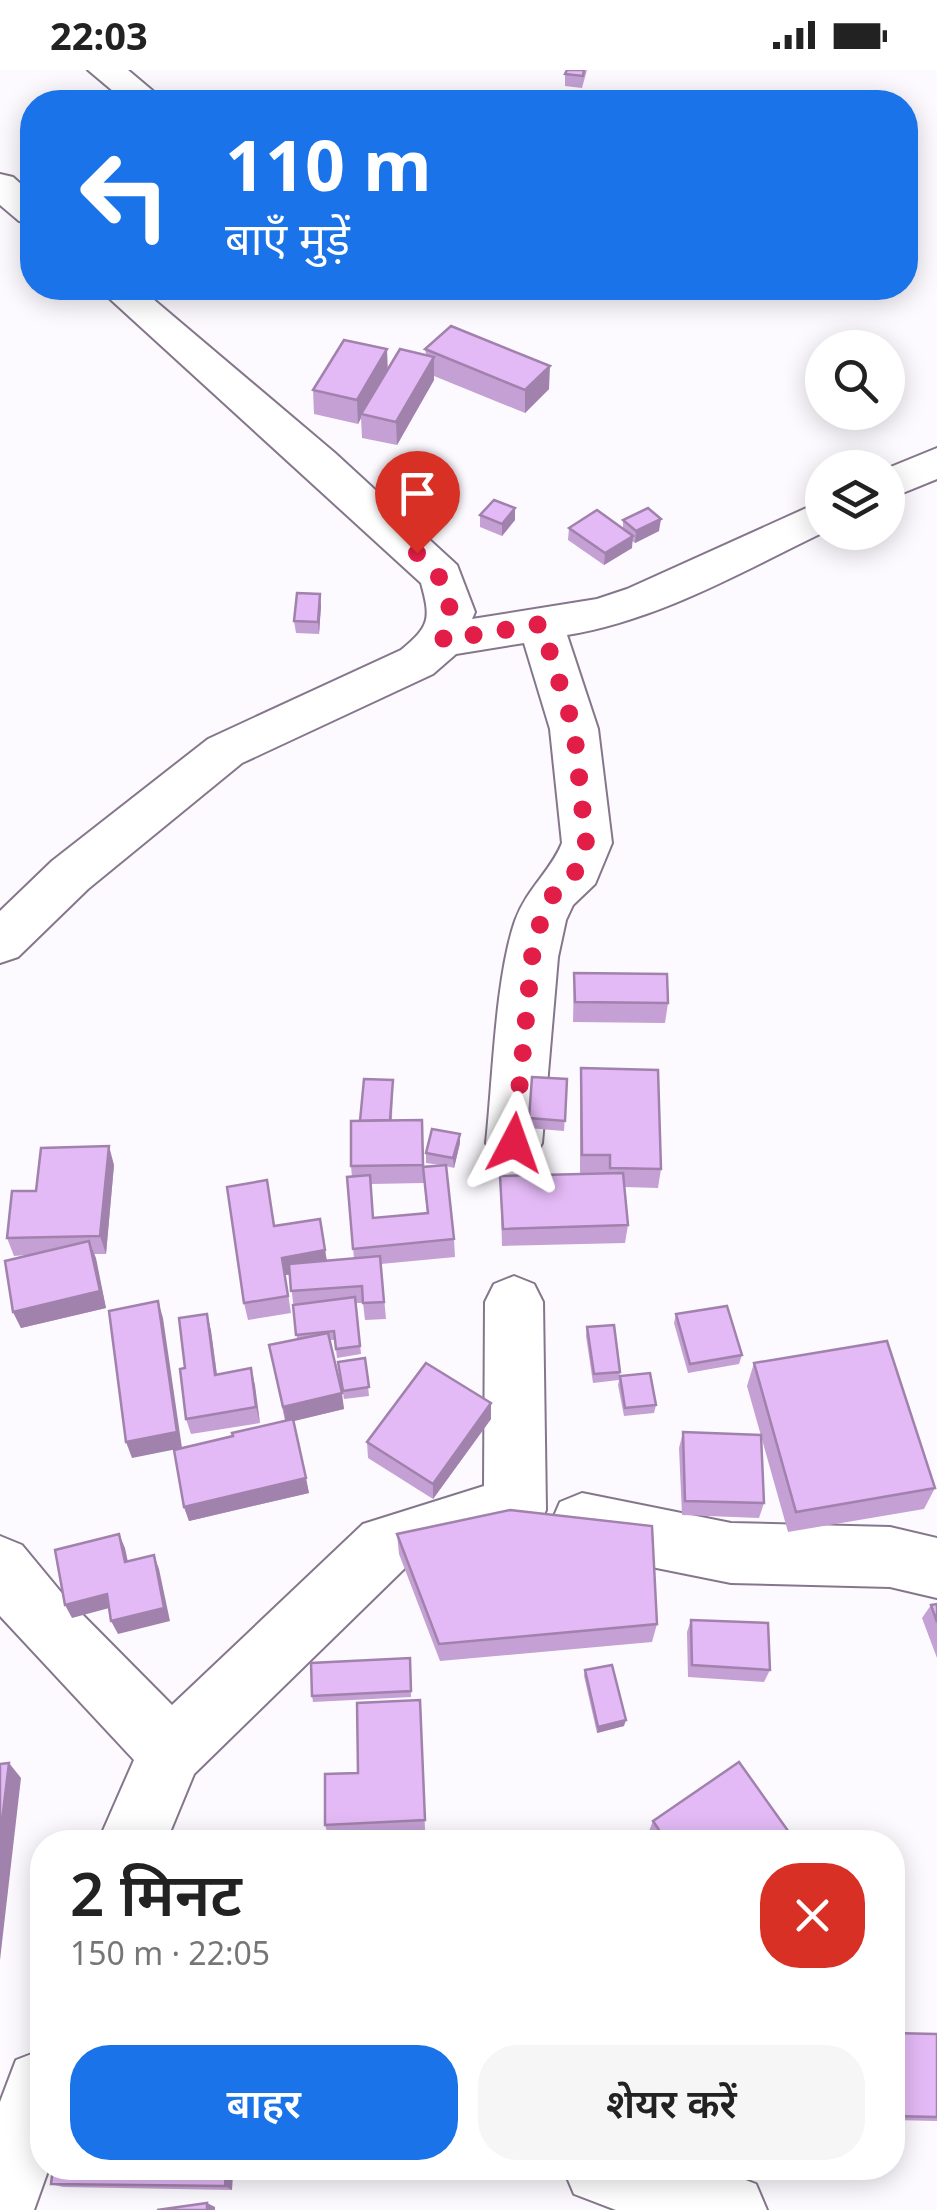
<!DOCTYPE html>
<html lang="hi">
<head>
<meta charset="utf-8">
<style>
	body { margin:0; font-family:"Noto Sans","Noto Sans Devanagari",sans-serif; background:#f6f6f6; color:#222; height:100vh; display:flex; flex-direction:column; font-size:38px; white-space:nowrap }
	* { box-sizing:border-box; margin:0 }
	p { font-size:32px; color:#767676 }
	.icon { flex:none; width:55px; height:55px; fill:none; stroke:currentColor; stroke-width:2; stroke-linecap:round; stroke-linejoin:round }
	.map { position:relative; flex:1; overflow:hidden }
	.sheet { position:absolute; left:30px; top:1760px; width:875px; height:350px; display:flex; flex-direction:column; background:#fff; border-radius:40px; box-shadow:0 5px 25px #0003 }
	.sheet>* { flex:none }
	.banner { position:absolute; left:20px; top:20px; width:898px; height:210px; border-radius:40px; box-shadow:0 5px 25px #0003; background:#1a73e8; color:#fff; overflow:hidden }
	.fabs { position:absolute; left:805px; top:260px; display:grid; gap:20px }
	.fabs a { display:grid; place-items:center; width:100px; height:100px; border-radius:50%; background:#fff; box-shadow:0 5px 25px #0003; font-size:50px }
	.pin { position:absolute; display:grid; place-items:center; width:85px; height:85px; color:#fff; margin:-102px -42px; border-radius:50% 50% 50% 0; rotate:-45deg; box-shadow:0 0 10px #0007 }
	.pin .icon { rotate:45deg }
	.me { position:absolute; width:110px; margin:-55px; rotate:4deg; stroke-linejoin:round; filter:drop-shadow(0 0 8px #0008) }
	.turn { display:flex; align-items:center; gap:35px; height:210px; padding:0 40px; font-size:45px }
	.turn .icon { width:130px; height:130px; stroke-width:2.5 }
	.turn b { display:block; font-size:70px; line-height:85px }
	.round { display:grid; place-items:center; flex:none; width:105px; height:105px; border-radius:40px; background:#f6f6f6 }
	.headline { display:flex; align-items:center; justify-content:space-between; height:170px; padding:0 40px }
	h1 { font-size:60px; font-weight:600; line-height:75px }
	.cta { display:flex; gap:20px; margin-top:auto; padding:20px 40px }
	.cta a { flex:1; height:115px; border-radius:40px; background:#1a73e8; color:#fff; font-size:40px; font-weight:600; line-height:115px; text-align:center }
	.cta a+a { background:#f6f6f6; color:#222 }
	.status { display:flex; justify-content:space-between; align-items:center; height:70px; padding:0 50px; background:#fff; direction:ltr }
	.status svg { height:28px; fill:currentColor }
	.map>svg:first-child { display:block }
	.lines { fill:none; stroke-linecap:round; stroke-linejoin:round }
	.minor-casing { stroke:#85768c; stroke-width:4 }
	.minor { fill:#fff; fill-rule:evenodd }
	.wall { fill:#c4a0d4; fill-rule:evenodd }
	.shaded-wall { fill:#a082ac }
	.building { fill:#e4baf6; stroke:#a082ac; stroke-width:2.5 }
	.route { stroke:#e11d48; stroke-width:18; stroke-dasharray:0 32.4 }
</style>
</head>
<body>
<div class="status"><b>22:03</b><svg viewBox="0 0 49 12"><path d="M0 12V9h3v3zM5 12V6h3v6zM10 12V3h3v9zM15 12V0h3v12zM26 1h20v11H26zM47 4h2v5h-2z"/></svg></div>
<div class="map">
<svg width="937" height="2140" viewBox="0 0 937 2140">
	<rect width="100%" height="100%" fill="#fdfaff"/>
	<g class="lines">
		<g class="minor-casing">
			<g id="minor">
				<path d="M88,0H128L166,32H126Z"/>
				<path d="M0,104L13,107L32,124V154L19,151L0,135Z"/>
				<path d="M98,218H140L335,383L457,495L475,542L472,549L597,529L627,519L822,431L824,462C741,502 659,550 567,565L598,659L612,773L595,814L573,835L566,850L558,887L542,1073L533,1090L514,1096L495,1090L486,1073C493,1008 495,910 515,851C527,818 551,801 562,773L550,659L524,573L456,584L433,604L242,693L88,819L18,887L0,893V841L52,791L208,669L401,580C430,556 431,549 421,513Z"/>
				<path d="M937,378V409L888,429V398Z"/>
				<path d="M514,1206L534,1214L543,1232L546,1440L537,1461L405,1498L194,1704L166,1772H98L134,1690L0,1546V1466L22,1475L65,1527L172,1635L363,1454L484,1416L485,1232L494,1214Z"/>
				<path d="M582,1423L731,1453L890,1457L937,1468V1528L890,1517L731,1513L582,1483L560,1474L551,1453L560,1432Z"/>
				<path d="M42,1980V2098H49L34,2140H0V2032L16,1990Z"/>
				<path d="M563,2098H714L756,2114L767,2140H616L574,2124Z"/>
			</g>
		</g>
		<use href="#minor" class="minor"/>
	</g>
	<g class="wall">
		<path d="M587,0L582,18L565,16V4Z"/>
		<path d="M425,279L549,319L525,343L434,306V310L397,375L362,368L361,348L358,354L314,344L313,320L388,299L426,285Z"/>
		<path d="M515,438V450L502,466L480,457V445Z"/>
		<path d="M623,450L659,461L635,473L632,471V478L604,495L568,470L569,458H623Z"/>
		<path d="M321,536L319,564L296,563L294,551Z"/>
		<path d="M574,903L668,933L665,953L573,952Z"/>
		<path d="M581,998L661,1099L658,1118L624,1117L628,1155L625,1173L502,1176L500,1106L596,1104L580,1103V1018Z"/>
		<path d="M532,1007L567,1009L564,1061L528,1058Z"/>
		<path d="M393,1010L392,1050H422L424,1097L440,1095L426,1093V1083L460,1073L454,1098L446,1096L454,1169L455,1187L381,1194L386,1249L365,1250L363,1233H356L361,1284L337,1288L335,1270H329L344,1339L293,1351L309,1423L189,1451L184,1437L233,1367L285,1351L269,1275L297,1269L290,1205H285L291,1243L248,1250L244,1233L274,1156L325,1180L327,1191L354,1189L347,1107H352L351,1096L360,1051ZM424,1113L427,1143L373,1148L371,1114Z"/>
		<path d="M114,1095L106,1184H94L106,1238L21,1258L13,1242L27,1185L14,1186L7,1168L36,1121Z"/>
		<path d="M207,1244L211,1261L217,1304L251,1298L260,1353L191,1364L186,1349L185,1298Z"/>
		<path d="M676,1244L742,1285L739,1294L688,1303L674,1253Z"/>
		<path d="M587,1257L620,1302L619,1310L593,1313L586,1266Z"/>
		<path d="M365,1288L369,1326L344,1329L338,1292Z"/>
		<path d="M754,1293L935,1418L924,1439L788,1462L747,1316Z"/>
		<path d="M620,1306L656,1335L654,1343L624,1346L618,1315Z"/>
		<path d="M491,1349L433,1429L368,1388L367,1372Z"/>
		<path d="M683,1362L764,1433L759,1448L682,1445L679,1378Z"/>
		<path d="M397,1464L657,1554L652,1572L440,1591L399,1484Z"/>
		<path d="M937,1534V1588L922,1548L931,1535Z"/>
		<path d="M691,1550L770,1600L764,1612L688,1607L687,1562Z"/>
		<path d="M410,1588L411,1627L313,1632L312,1626Z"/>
		<path d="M585,1600L624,1656L597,1663L584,1606Z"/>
		<path d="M420,1630L425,1760L328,1765L325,1755L358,1703Z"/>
		<path d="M653,1751L796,1772H657L649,1761Z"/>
		<path d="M892,1963L937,1964V2051L892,2050Z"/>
		<path d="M53,2098H233L232,2120L63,2117L51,2114Z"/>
	</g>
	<g class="shaded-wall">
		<path d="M387,279L388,303L361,344V348L358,354L357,330Z"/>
		<path d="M434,287V310L397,375L396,352Z"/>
		<path d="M550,296L549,319L525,343V320Z"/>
		<path d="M515,438V450L502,466V454Z"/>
		<path d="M661,449L659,461L635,473L636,461Z"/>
		<path d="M633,466L632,478L604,495L605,483Z"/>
		<path d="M320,524L321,536L319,564L318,552Z"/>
		<path d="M460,1064V1073L454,1098L453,1088Z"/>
		<path d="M109,1076L114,1095L106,1184L100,1166Z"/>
		<path d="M89,1171L96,1188L106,1238L21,1258L13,1242Z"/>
		<path d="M325,1180L328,1198L285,1205L291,1243L282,1188Z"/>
		<path d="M158,1231L163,1248L182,1378L132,1388L126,1372Z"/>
		<path d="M207,1244L211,1261L219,1321L215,1305Z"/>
		<path d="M251,1298L255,1315L260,1353L256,1337Z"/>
		<path d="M342,1323L344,1339L286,1353L283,1337Z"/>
		<path d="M491,1333V1349L433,1429V1414Z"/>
		<path d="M306,1408L309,1423L189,1451L184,1437Z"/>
		<path d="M119,1464L125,1478L131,1506L125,1492Z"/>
		<path d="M154,1485L159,1499L170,1551L118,1564L111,1551Z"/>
		<path d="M107,1524L113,1537L72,1548L65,1535Z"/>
		<path d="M626,1650L624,1656L597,1663L598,1657Z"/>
		<path d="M9,1693L21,1708L0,1890V1767Z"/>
		<path d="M226,2098H233L232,2120L225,2116Z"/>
		<path d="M207,2133L215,2137V2140H207Z"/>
	</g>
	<g class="building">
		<path d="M567,0H584L583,6L565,4Z"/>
		<path d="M451,256L550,296L525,320L425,279Z"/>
		<path d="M344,270L387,279L357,330L313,320Z"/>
		<path d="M400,279L434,287L396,352L361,344Z"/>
		<path d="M494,430L515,438L502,454L480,445Z"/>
		<path d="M648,438L661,449L636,461L623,450Z"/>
		<path d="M597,440L633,466L605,483L569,458Z"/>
		<path d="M297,523L320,524L318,552L294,551Z"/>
		<path d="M574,903L667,904L668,933L575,932Z"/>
		<path d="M581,998L658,1000L661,1099L610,1098V1085H582Z"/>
		<path d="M532,1007L567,1009L565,1051L529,1048Z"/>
		<path d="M364,1009L393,1010L390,1050L360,1051Z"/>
		<path d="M422,1050L423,1095L351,1096V1051Z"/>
		<path d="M432,1059L460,1064L453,1088L426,1083Z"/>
		<path d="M109,1076L100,1166L7,1168L12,1121H36L41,1078Z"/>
		<path d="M446,1095L454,1169L353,1179L347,1107L370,1105L373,1148L428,1143L423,1097Z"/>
		<path d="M623,1103L628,1155L503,1159L500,1106Z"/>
		<path d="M267,1110L274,1156L320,1149L325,1180L282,1188L288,1226L244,1233L227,1117Z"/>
		<path d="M89,1171L100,1221L13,1242L5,1191Z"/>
		<path d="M380,1186L384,1232L363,1233L362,1216L291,1221L289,1194Z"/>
		<path d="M355,1227L360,1276L336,1279L334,1261L296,1265L293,1235Z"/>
		<path d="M158,1231L177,1362L126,1372L109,1241Z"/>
		<path d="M727,1236L742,1285L690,1294L676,1244Z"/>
		<path d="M207,1244L215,1305L251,1298L256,1337L186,1349L180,1299L185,1298L179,1248Z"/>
		<path d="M614,1255L620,1302L594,1304L587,1257Z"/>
		<path d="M328,1263L342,1323L283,1337L269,1275Z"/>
		<path d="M887,1271L935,1418L796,1442L754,1293Z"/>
		<path d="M365,1288L369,1317L343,1321L338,1292Z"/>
		<path d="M426,1293L491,1333L433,1414L367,1372Z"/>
		<path d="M650,1303L656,1335L625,1338L620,1306Z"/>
		<path d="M293,1349L306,1408L184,1437L174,1380L233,1366L232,1363Z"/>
		<path d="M683,1362L761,1365L764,1433L685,1431Z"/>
		<path d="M510,1440L652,1456L657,1554L439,1574L397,1464Z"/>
		<path d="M119,1464L125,1492L154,1485L164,1538L111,1551L107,1524L65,1535L55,1480Z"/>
		<path d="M937,1534V1552L931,1535Z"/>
		<path d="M691,1550L768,1553L770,1600L692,1595Z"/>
		<path d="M410,1588L411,1621L312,1626L311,1593Z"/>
		<path d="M612,1595L626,1650L598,1657L585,1600Z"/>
		<path d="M420,1630L425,1750L325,1755V1704L358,1703L357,1633Z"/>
		<path d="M739,1692L796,1772H667L653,1751Z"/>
		<path d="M9,1693L0,1767V1694Z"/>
		<path d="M892,1963L937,1964V2047L892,2046Z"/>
		<path d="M53,2098H226L225,2116L51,2114Z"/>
		<path d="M207,2133V2140H157Z"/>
	</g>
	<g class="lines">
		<path class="route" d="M417,483C448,512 457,529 443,570L541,554L574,659L586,773L577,800L554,823L541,850L532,887L514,1073"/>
	</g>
</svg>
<div class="fabs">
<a><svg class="icon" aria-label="search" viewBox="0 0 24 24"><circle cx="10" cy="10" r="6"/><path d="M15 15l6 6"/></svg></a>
<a><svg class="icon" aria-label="layers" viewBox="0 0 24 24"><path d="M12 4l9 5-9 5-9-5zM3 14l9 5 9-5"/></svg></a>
</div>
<div class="pin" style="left:417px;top:483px;background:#d93025"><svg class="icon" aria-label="arrive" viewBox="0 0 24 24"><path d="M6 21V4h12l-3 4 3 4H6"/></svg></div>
<svg class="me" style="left:514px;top:1073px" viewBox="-20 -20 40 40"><path d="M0-17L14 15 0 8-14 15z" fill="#e11d48" stroke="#fff" stroke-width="4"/></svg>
<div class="banner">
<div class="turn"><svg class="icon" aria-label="left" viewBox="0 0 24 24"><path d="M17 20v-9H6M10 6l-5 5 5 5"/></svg><div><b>110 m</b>बाएँ मुड़ें</div></div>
</div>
<section class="sheet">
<div class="headline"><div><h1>2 मिनट</h1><p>150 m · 22:05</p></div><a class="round" style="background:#d93025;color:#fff"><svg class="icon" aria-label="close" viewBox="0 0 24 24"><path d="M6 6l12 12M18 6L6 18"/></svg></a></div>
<div class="cta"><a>बाहर</a><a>शेयर करें</a></div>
</section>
</div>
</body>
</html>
